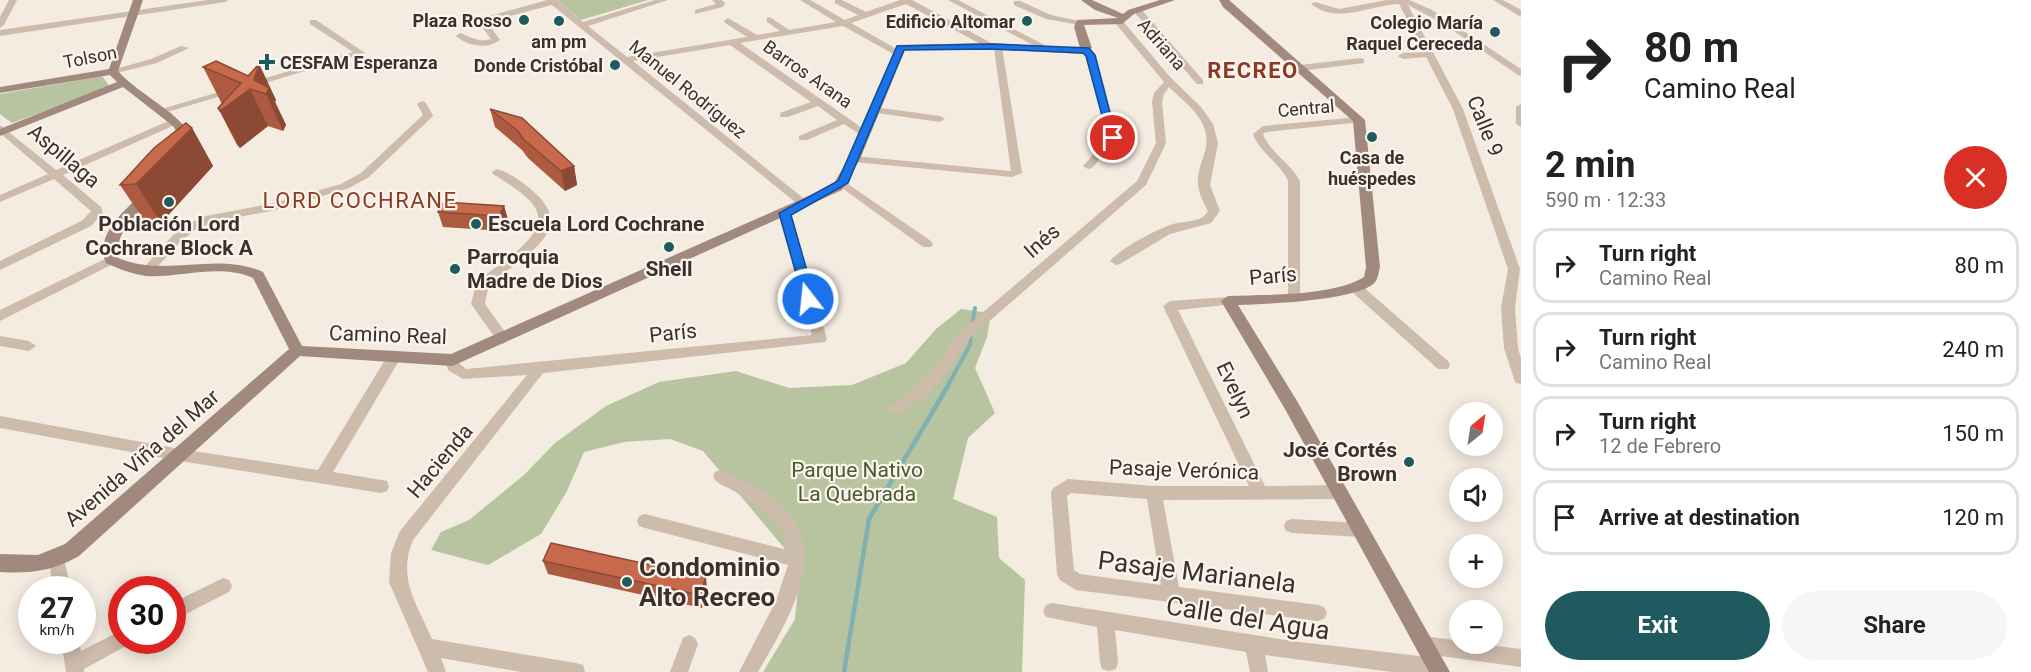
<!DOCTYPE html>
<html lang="en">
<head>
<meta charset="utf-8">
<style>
	body { margin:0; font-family:Roboto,sans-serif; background:#f6f6f6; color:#222; height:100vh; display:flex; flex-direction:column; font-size:22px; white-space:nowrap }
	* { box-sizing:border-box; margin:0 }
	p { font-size:20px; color:#767676 }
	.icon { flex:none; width:33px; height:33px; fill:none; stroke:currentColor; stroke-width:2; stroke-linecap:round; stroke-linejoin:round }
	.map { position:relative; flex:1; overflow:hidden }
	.drawer { display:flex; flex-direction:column; background:#fff; width:510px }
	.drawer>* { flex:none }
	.banner { background:#fff; color:#222; overflow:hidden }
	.needle { width:39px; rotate:30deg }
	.fabs { position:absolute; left:1449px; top:402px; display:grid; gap:12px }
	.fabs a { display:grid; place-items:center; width:54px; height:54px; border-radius:50%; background:#fff; box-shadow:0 3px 15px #0003; font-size:30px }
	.speed { position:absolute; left:18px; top:576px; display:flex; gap:12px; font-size:30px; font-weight:700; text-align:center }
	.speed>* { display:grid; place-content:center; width:78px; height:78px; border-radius:50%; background:#fff; box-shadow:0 3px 15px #0003; line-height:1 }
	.speed small { font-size:15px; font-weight:400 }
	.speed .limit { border:9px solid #d22; background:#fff; color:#111 }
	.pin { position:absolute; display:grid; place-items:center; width:51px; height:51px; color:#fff; margin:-26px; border:3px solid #fff; border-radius:50%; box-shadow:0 2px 6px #0007 }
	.me { position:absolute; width:66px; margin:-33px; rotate:344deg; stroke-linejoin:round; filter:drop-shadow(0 0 4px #0008) }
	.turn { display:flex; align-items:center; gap:21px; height:126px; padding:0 24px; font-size:27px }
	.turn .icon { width:78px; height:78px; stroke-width:2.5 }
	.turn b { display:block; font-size:42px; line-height:51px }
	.round { display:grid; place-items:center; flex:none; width:63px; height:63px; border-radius:32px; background:#f6f6f6 }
	.headline { display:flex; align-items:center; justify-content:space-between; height:102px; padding:0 24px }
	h1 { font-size:36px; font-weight:700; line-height:45px }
	.cta { display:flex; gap:12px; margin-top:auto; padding:12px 24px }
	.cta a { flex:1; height:69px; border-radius:36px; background:#1f5a5e; color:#fff; font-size:24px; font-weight:700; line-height:69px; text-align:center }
	.cta a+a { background:#f6f6f6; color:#222 }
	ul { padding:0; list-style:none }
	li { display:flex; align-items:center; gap:18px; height:75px; margin:0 12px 9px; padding:0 12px; border:3px solid #e0e0e0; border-radius:18px }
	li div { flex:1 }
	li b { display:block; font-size:22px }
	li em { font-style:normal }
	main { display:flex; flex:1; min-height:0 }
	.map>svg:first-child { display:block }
	.green { fill:#b8c4a0 }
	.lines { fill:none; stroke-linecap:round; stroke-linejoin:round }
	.stream-far1 { stroke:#7fb0b2; stroke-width:4 }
	.stream { stroke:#7fb0b2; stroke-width:4.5 }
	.street { fill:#cdbbac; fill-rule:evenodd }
	.secondary { fill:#a18a7d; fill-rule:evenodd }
	.wall { fill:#ac5a40 }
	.shaded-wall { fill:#8c4a34 }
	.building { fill:#c8694b; stroke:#8c4a34; stroke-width:1.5 }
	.route { fill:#1a73e8; stroke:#114b97; stroke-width:1.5 }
	.poi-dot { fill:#1f5a5e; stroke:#fbf5ee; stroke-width:2 }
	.labels { text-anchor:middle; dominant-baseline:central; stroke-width:4.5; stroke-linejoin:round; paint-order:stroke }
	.far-poi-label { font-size:18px; font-weight:bold; fill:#3b302b; stroke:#fbf5ee; text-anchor:end }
	.far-street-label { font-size:18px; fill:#3b302b; stroke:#fbf5ee }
	.street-label { font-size:21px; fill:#3b302b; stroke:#fbf5ee }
	.poi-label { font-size:21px; font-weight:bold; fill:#3b302b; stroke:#fbf5ee }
	.park-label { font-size:21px; fill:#4a5a2e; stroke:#fbf5ee }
	.far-district-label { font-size:22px; font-weight:bold; letter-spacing:1.5px; fill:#8c3b22; stroke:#fbf5ee }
	.neighbourhood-label { font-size:22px; letter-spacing:1.5px; fill:#8c3b22; stroke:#fbf5ee }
	.near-poi-label { font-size:26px; font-weight:bold; fill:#3b302b; stroke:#fbf5ee; text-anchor:start }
	.near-street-label { font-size:26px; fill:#3b302b; stroke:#fbf5ee }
</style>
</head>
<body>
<main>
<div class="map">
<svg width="1521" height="672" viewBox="0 0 1521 672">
	<rect width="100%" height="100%" fill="#f4ebe1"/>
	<g class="green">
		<path d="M557,0H648L581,20Z"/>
		<path d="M102,76L110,87L12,123L0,114V94Z"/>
		<path d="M961,309L991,313L987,337L975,368L995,413L968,438L953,499L997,517L999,558L1025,580L1022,672H763L795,619L800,567L703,451L670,439L624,442L584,452L567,491L541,534L488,565L431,550L441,532L469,520L524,475L555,443L606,406L659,382L736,371L789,388L852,385L906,363L936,329Z"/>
	</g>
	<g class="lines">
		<g class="stream-far1">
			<path d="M972,326L975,308"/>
			<path d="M948,385L970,345L971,333"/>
		</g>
		<path class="stream" d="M844,672L869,519L949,384"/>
		<g class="street">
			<path d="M9,0H17L4,25L0,28V17Z"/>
			<path d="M208,0H229L225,2L0,36V30Z"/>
			<path d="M547,0H557L583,22L655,0H668L588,26L627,57L747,37L725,23L724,21L728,18L757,35L780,31L767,22V18L770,17L789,30L836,22L800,0H810L845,20L858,15L835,3V0H842L866,12L900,0H912L995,45L1002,47L1022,173L1012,177L854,162L849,159L854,156L1011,171L994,48H988L906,4L851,23L900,51V55L897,56L843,26L740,43L868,132V136L864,137L844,124L807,140H799V136L837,120L818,106L788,117H780V113L811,102L730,45L633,61L808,202V206H800L552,5L487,22L500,40C487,50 468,46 456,36L460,33C471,37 479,43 491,39L478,21L479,19Z"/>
			<path d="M712,0H722L725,3L723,7L695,14V10L716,4Z"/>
			<path d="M948,0H958L1054,50L1046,52Z"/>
			<path d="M1387,0H1409L1432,10L1521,69V76L1518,75L1442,23L1408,5L1463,109L1520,269L1515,308L1518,348L1521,358V384L1516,383L1514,379L1504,348L1501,308L1508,269L1453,109L1426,57L1403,59L1398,56L1403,53L1424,52L1399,4C1369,5 1338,25 1311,4L1315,2L1339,9Z"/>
			<path d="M1493,0H1503L1521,10V17Z"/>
			<path d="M1014,1H1020L1051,15L1084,22L1080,25L1046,19L1014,5Z"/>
			<path d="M1134,8H1140L1203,80V84H1197L1134,12Z"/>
			<path d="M1119,19L1122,20L1170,77L1201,107L1213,124L1218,143L1210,185L1220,211L1211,223L1170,234L1120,264L1116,265L1110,261C1121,248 1154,231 1170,225C1183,220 1201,224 1208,211C1204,203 1199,194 1198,185C1196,160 1216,148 1201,121C1194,108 1180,98 1169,87L1164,94L1162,102L1166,143L1146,185L971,337L948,371L923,398L900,414H890L888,410L890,406L913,390L930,373L961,331L1137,181L1156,143L1152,102L1154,93L1164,82L1116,24L1115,22Z"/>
			<path d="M310,20H316L365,53L164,113L160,114L155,111L353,52L310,24Z"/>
			<path d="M181,46L189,48L157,63L113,74L108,71L151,59Z"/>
			<path d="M1086,47L1096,55L1118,138L1092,168L1088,169L1083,166L1108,138L1087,56L1081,50Z"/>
			<path d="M1361,58L1364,59V63L1300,71L1295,68L1300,65Z"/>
			<path d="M422,101L425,102L433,115L432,117L369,177L349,188L276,210L213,222L195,230L180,242L151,274L147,275L141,271L172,236L187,224L206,216L274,203L341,184L361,173L423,115L417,104Z"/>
			<path d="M1521,104V127L1516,124V107Z"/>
			<path d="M874,107L940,116L945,119L940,122L870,112V108Z"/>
			<path d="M1359,117L1363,118V122L1266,132L1263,134C1270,153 1291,163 1300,181V297L1299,300H1289L1288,297V181C1280,162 1260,154 1253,134L1263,126Z"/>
			<path d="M173,119L178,122L177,124L63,175L101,207L103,213L91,226L0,270V261L83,220L91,211L54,179L0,202V195L48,174L0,133V125L56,170Z"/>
			<path d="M497,169C511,173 526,184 536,194C580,235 512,260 490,286C487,290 486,298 485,304L510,339L503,344L498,342L471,304C473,298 474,287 478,282C485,274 496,268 504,262C557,221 545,206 493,174L492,172Z"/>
			<path d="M842,180L931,241L933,244L931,247H923L838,185V181Z"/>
			<path d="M785,209L791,213L827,339L825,342L543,373L413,540C397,579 417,604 432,639L576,663L583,665L585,672H521L441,658L446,672H428L389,582L391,553L400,531L527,375L463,379L448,370L445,360L447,356H457L460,364L466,369L812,335L779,213Z"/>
			<path d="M111,256L115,257L117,260L115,263L0,321V310Z"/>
			<path d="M1356,284L1361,285L1448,361L1450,365L1448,369H1438L1351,291L1350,288Z"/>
			<path d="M1228,297L1233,298L1234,301L1233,304L1178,310L1265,486L1339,485L1345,487L1347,492L1345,497L1339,499L1163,500L1179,587L1318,605L1324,607L1327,613L1324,619L1318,621L1076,590L1060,580L1057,574L1051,493L1053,488L1068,479L1154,486H1249L1163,306L1170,301ZM1071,493L1147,499L1161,585L1080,574L1074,570L1067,496Z"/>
			<path d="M0,336L29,341L36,346L29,351L0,346Z"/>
			<path d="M393,354L398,355L400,359L333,472L387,481L389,486L387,491L381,493L180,461L0,428V416L180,449L318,470L388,355Z"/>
			<path d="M721,470C758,483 810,517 805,562C802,598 776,641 758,672H739L776,601L788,565L645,528L639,526L637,521L639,516L645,514L788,550C785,522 755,503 732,490C725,486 717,484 713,477L715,472Z"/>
			<path d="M1292,519L1360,523L1366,525L1368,530L1366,535L1360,537L1292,533L1286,531L1284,526L1286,521Z"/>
			<path d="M57,552L63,555L71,590H53L49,560L51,555Z"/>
			<path d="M223,578L229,580L232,586L229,592L172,621V603Z"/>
			<path d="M1052,603L1292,641L1436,658L1443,660L1445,667L1443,672H1392L1265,655L1268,672H1250L1246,652L1115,630L1118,662L1116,669L1109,671L1102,669L1100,662L1097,627L1046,617L1043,611L1046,605Z"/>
			<path d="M122,630V640H130L128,645L84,669V672H66L61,640H79L81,651Z"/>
			<path d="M689,635L695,638L698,644L688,672H670L683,638Z"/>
			<path d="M1425,636L1460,641V644H1481L1521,649V667L1425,654L1419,651L1416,645L1419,639Z"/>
		</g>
		<g class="secondary">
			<path d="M133,0H143L118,71C142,98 180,110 196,144L194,146H186L173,126L123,87L0,136V129L117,82L110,75L0,93V87L109,69Z"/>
			<path d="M1081,0H1092L1123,14L1128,10L1160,0H1175L1134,14L1122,24L1084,25L1092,48L1082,54L991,49L905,50L860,159L842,190L457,364L452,366L300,356L79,556C53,571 29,574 0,572V554L38,555L65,544L289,349L253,278C219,263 182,278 146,276C132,274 119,269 106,263C93,235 127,208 145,191L149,190L155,194C139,215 115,228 118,258C165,278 216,251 263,272L302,346L451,354L833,185L848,159L897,45L991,43L1080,48L1074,27L1077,20L1118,18L1095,10Z"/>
			<path d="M1219,0H1229L1365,120L1380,267C1379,271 1378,277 1376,281C1362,301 1264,304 1238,305L1297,401L1450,672H1429L1285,409L1221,301L1228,296C1267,294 1331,297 1364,277L1366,267L1353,121L1223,7Z"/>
		</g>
	</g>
	<g class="wall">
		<path d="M259,64L276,100L275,102L286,125L283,131L268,126L240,148L237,145L218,108L222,104L203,67L248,76Z"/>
		<path d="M490,109L574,166L577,185L565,191L528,158L522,150L495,127Z"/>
		<path d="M192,128L213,166L161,223H146L120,185Z"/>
		<path d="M504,206L508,220L503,231L443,227L438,212Z"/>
		<path d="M543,561L707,590L702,608L548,574Z"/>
	</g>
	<g class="shaded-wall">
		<path d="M259,64L276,100L275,102L286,125L283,131L266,94L254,80Z"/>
		<path d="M250,89L268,126L240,148L220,111Z"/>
		<path d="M192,128L213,166L161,223L136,184Z"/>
		<path d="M574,166L577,185L565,191L561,171Z"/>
		<path d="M504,206L508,220L503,231L499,216Z"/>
		<path d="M706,577L707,590L702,608L700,595Z"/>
	</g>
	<g class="building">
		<path d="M216,61L248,76L259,64L254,80L269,88L266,94L250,89L220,111L218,108L241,83L203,67Z"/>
		<path d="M490,109L522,118L574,166L561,171L523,139L518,131Z"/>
		<path d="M186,123L192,128L136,184L120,185L154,148Z"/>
		<path d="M444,202L504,206L499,216L438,212Z"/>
		<path d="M551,543L706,577L700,595L543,561Z"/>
	</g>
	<path class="route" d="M991,44L1089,48L1095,55L1117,140L1108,138L1086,56L1083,53L991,49L904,50L848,183L791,215L815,299L813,302H804L779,213L838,181L897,46Z"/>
	<g class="poi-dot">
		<circle cx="524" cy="20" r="6"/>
		<circle cx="559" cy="21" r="6"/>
		<circle cx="1027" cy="21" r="6"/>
		<circle cx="1495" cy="32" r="6"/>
		<path d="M264 53h6v6h6v6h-6v6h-6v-6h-6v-6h6z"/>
		<circle cx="615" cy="65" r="6"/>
		<circle cx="1372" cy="137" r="6"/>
		<circle cx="169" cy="202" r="6"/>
		<circle cx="476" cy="224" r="6"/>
		<circle cx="669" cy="247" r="6"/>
		<circle cx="455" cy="269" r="6"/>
		<circle cx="1409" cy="462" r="6"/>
		<circle cx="627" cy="582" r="6"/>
	</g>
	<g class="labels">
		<g class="far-poi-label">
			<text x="512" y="20">Plaza Rosso</text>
			<text x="1015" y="21">Edificio Altomar</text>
			<text x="1483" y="22">Colegio María<tspan x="1483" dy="21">Raquel Cereceda</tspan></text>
			<text x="559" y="41" text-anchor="middle">am pm</text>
			<text x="280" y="62" text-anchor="start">CESFAM Esperanza</text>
			<text x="603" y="65">Donde Cristóbal</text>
			<text x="1372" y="157" text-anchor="middle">Casa de<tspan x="1372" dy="21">huéspedes</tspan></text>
		</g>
		<g class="far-street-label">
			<text transform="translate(1162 44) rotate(49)">Adriana</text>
			<text transform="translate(90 57) rotate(-11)">Tolson</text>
			<text transform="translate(808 74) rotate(35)">Barros Arana</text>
			<text transform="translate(688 89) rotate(39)">Manuel Rodríguez</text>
			<text transform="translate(1306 108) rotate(-5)">Central</text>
		</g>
		<g class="street-label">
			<text transform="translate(1485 126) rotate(68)">Calle 9</text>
			<text transform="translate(64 156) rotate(40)">Aspillaga</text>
			<text transform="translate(1042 241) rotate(-41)">Inés</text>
			<text transform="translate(1273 276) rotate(-5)">París</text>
			<text transform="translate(673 333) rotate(-6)">París</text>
			<text transform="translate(388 335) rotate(2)">Camino Real</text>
			<text transform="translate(1235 390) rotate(65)">Evelyn</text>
			<text transform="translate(142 458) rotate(-41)">Avenida Viña del Mar</text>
			<text transform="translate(440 461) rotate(-50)">Hacienda</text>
			<text transform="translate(1184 470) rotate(2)">Pasaje Verónica</text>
		</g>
		<g class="poi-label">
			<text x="169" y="224">Población Lord<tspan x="169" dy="24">Cochrane Block A</tspan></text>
			<text x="488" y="224" text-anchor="start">Escuela Lord Cochrane</text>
			<text x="467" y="257" text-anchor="start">Parroquia<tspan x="467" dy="24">Madre de Dios</tspan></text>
			<text x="669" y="269">Shell</text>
			<text x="1397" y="450" text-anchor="end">José Cortés<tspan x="1397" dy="24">Brown</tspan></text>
		</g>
		<g class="park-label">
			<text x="857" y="470">Parque Nativo<tspan x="857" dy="24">La Quebrada</tspan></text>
		</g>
		<g class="far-district-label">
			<text x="1253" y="70">RECREO</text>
		</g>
		<g class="neighbourhood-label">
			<text x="360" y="200">LORD COCHRANE</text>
		</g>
		<g class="near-poi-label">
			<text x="639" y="567">Condominio<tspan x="639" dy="30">Alto Recreo</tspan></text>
		</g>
		<g class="near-street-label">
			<text transform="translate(1197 572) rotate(7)">Pasaje Marianela</text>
			<text transform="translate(1248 618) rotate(9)">Calle del Agua</text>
		</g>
	</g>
</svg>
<div class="fabs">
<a><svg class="needle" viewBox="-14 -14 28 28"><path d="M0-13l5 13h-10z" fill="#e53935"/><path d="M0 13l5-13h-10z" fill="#767676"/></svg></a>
<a><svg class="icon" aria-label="sound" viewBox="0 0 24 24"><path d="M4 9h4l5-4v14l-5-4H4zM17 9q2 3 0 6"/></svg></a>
<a>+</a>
<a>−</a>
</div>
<div class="speed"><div>27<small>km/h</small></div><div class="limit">30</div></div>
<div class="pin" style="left:1113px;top:138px;background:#d93025"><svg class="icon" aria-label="arrive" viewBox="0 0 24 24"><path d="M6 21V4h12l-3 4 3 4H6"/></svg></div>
<svg class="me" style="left:808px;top:299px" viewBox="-20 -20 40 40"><circle r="17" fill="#1a73e8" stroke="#fff" stroke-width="3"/><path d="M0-11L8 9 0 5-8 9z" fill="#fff"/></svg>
</div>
<section class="drawer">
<div class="banner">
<div class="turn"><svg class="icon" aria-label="right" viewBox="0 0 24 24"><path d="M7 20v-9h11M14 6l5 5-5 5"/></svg><div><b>80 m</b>Camino Real</div></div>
</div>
<div class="headline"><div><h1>2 min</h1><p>590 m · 12:33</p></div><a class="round" style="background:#d93025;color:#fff"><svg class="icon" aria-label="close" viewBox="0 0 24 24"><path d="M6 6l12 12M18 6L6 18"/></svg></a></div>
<ul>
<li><svg class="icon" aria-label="right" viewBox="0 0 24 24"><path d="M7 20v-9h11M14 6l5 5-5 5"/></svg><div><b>Turn right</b><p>Camino Real</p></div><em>80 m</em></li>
<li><svg class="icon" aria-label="right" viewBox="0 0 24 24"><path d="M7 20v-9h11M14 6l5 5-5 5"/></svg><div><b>Turn right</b><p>Camino Real</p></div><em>240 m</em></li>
<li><svg class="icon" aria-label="right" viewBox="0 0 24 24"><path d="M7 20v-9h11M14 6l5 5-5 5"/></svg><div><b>Turn right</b><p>12 de Febrero</p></div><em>150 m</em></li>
<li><svg class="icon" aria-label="arrive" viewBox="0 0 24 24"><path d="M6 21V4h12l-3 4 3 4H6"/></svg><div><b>Arrive at destination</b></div><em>120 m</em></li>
</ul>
<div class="cta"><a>Exit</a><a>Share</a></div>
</section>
</main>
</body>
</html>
